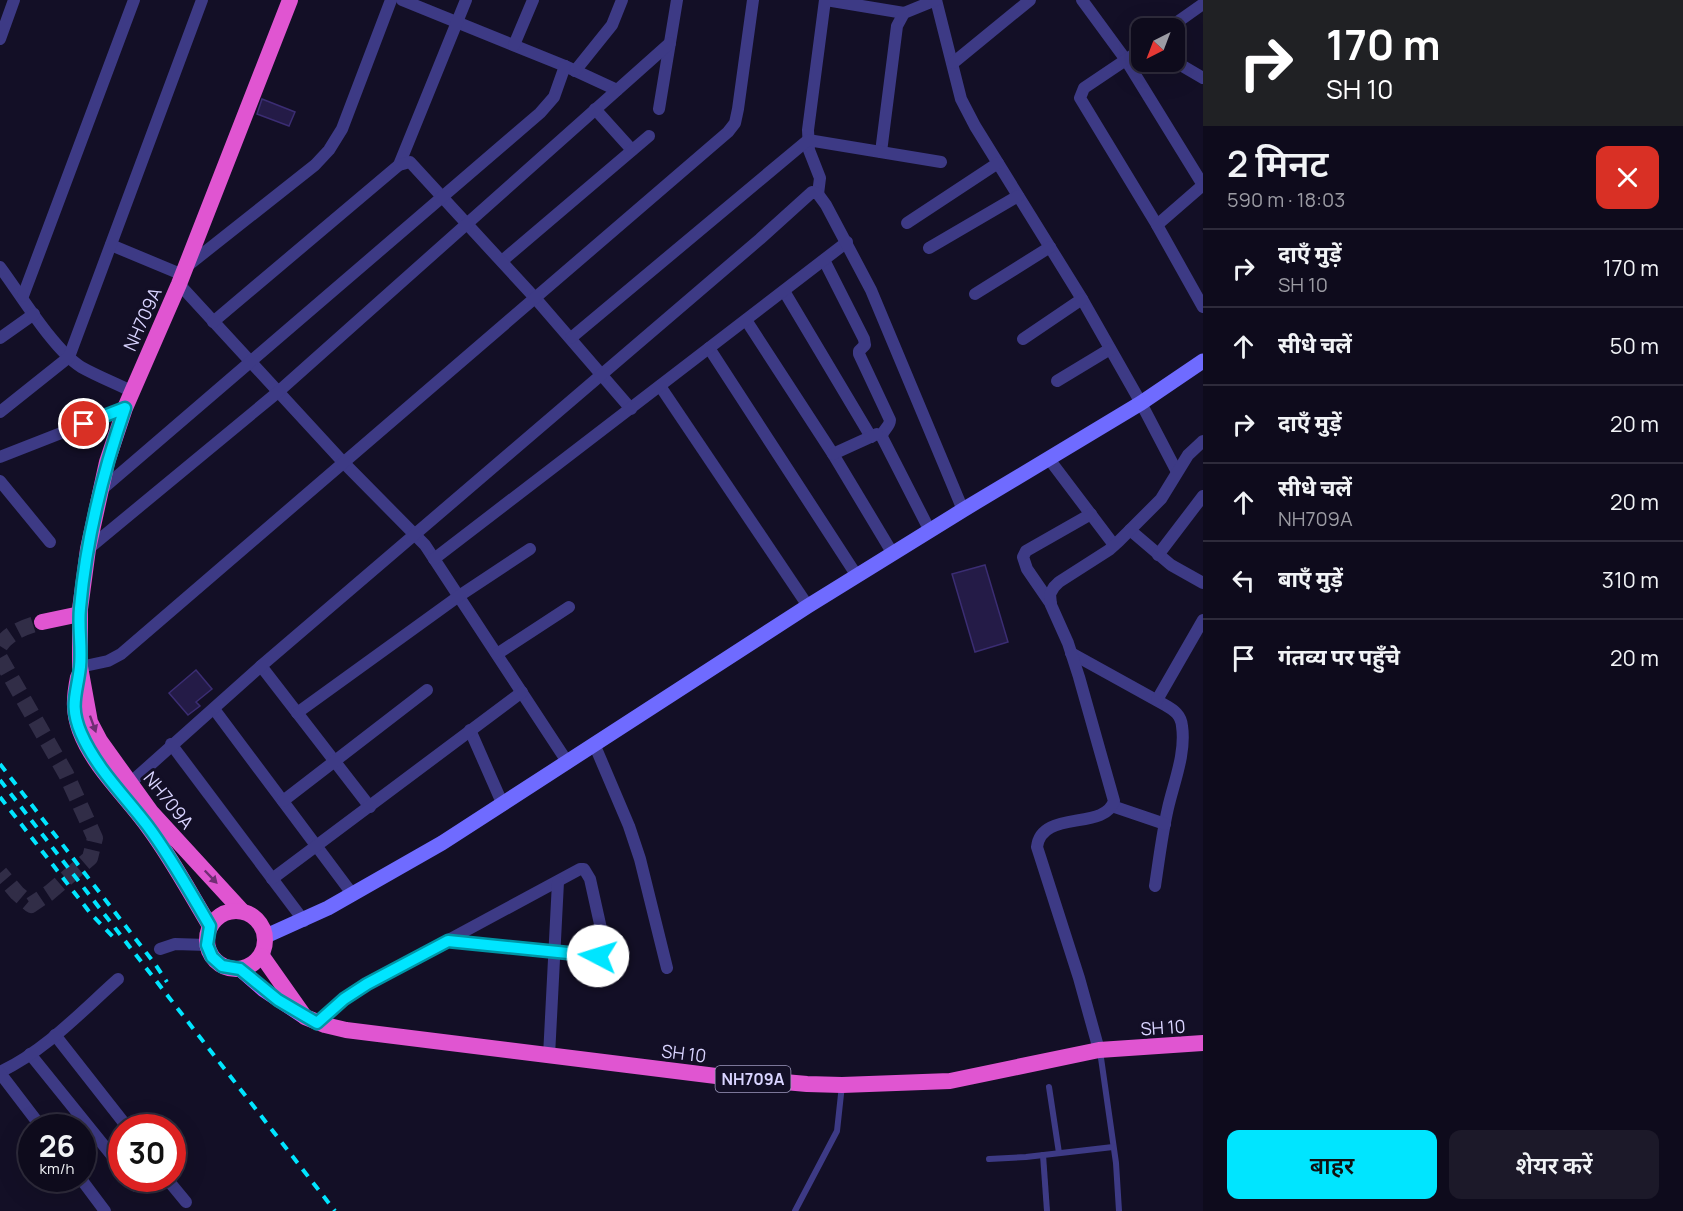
<!DOCTYPE html>
<html lang="hi">
<head>
<meta charset="utf-8">
<style>
	body { margin:0; font-family:Manrope,"Noto Sans Devanagari",sans-serif; background:#1c1929; color:#f1f3f6; height:100vh; display:flex; flex-direction:column; font-size:22px; white-space:nowrap }
	* { box-sizing:border-box; margin:0 }
	p { font-size:20px; color:#9b9ba3 }
	.icon { flex:none; width:33px; height:33px; fill:none; stroke:currentColor; stroke-width:2; stroke-linecap:round; stroke-linejoin:round }
	.map { position:relative; flex:1; overflow:hidden }
	.side { display:flex; flex-direction:column; background:#0e0b1c; width:480px }
	.side>* { flex:none }
	.guide { background:#202124; color:#fff; overflow:hidden }
	.needle { width:39px; rotate:222deg }
	.tools { position:absolute; left:1131px; top:18px; display:grid; gap:12px }
	.tools a { display:grid; place-items:center; width:54px; height:54px; border-radius:12px; background:#0e0b1c; box-shadow:0 6px 24px #0002,0 0 0 2px #2e2b3b; font-size:30px }
	.speed { position:absolute; left:18px; top:1114px; display:flex; gap:12px; font-size:30px; font-weight:700; text-align:center }
	.speed>* { display:grid; place-content:center; width:78px; height:78px; border-radius:50%; background:#0e0b1c; box-shadow:0 6px 24px #0002,0 0 0 2px #2e2b3b; line-height:1 }
	.speed small { font-size:15px; font-weight:400 }
	.speed .limit { border:9px solid #d22; background:#fff; color:#111 }
	.pin { position:absolute; display:grid; place-items:center; width:51px; height:51px; color:#fff; margin:-26px; border:3px solid #fff; border-radius:50%; box-shadow:0 2px 6px #0007 }
	.me { position:absolute; width:66px; margin:-33px; rotate:275deg; stroke-linejoin:round; filter:drop-shadow(0 0 4px #0008) }
	.turn { display:flex; align-items:center; gap:21px; height:126px; padding:0 24px; font-size:27px }
	.turn .icon { width:78px; height:78px; stroke-width:2.5 }
	.turn b { display:block; font-size:42px; line-height:51px }
	.round { display:grid; place-items:center; flex:none; width:63px; height:63px; border-radius:12px; background:#1c1929 }
	.headline { display:flex; align-items:center; justify-content:space-between; height:102px; padding:0 24px }
	h1 { font-size:36px; font-weight:600; line-height:45px }
	.button { display:flex; gap:12px; margin-top:auto; padding:12px 24px }
	.button a { flex:1; height:69px; border-radius:12px; background:#00e5ff; color:#111; font-size:24px; font-weight:600; line-height:69px; text-align:center }
	.button a+a { background:#1c1929; color:#f1f3f6 }
	ul { padding:0; list-style:none }
	li { display:flex; align-items:center; gap:18px; height:78px; padding:0 24px; border-top:2px solid #2e2b3b }
	li div { flex:1 }
	li b { display:block; font-size:22px }
	li em { font-style:normal }
	main { display:flex; flex:1; min-height:0 }
	.map>svg:first-child { display:block }
	.building { fill:#241b47; stroke:#3b2d73; stroke-width:1.5 }
	.lines { fill:none; stroke-linecap:round; stroke-linejoin:round }
	.trunk-tunnel { stroke:#312d47; stroke-width:16; stroke-dasharray:16 8; stroke-linecap:butt }
	.service { stroke:#3d3a85; stroke-width:6 }
	.minor { stroke:#3d3a85; stroke-width:12 }
	.secondary { stroke:#6f6bff; stroke-width:15 }
	.primary { stroke:#c25bff; stroke-width:15 }
	.trunk { stroke:#e055d1; stroke-width:16 }
	.rail { stroke:#00e5ff; stroke-width:4; stroke-dasharray:9 8; stroke-linecap:butt }
	.oneway { fill:#6f2e73 }
	.route-casing { stroke:#0095a6; stroke-width:15 }
	.route { stroke:#00e5ff; stroke-width:10 }
	.labels { text-anchor:middle; dominant-baseline:central; stroke-width:6; stroke-linejoin:round; paint-order:stroke }
	.shield { fill:#130f26; stroke:#9e99be; stroke-width:1.5 }
	.shield-label { font-size:16px; font-weight:bold; fill:#d9d4ff }
	.street-label { font-size:18px; fill:#d9d4ff; stroke:#130f26 }
</style>
</head>
<body>
<main>
<div class="map">
<svg width="1203" height="1211" viewBox="0 0 1203 1211">
	<rect width="100%" height="100%" fill="#130f26"/>
	<g class="building">
		<path d="M262,99L295,112L289,126L257,114Z"/>
		<path d="M985,565L1008,642L975,652L952,574Z"/>
		<path d="M196,670L212,689L196,702L200,706L188,715L169,693Z"/>
	</g>
	<g class="lines">
		<g class="trunk-tunnel">
			<path d="M0,646C9,632 27,626 42,622"/>
			<path d="M0,658L66,774L95,838L90,858L49,893L31,905L17,893L0,873"/>
		</g>
		<g class="service">
			<path d="M1100,1051L1116,1163L1119,1211"/>
			<path d="M1049,1087L1059,1153"/>
			<path d="M1043,1155L1047,1211"/>
			<path d="M989,1159L1026,1157L1113,1147"/>
			<path d="M795,1211L837,1131L842,1085"/>
		</g>
		<g class="minor">
			<path d="M402,0L565,66L617,90"/>
			<path d="M826,0L904,13"/>
			<path d="M936,0L961,99L975,126L1082,299L1141,403L1177,472"/>
			<path d="M1082,0L1126,60L1203,185"/>
			<path d="M1169,28L1203,4"/>
			<path d="M0,39L14,0"/>
			<path d="M514,45L533,0"/>
			<path d="M1142,49L1084,88L1080,98L1157,225L1203,307"/>
			<path d="M1174,61L1203,78"/>
			<path d="M953,63L1030,0"/>
			<path d="M575,71L612,25L622,0"/>
			<path d="M595,109L632,150"/>
			<path d="M659,109L677,0"/>
			<path d="M881,152L897,26L904,13L936,0"/>
			<path d="M399,165L466,0"/>
			<path d="M818,194L820,178L809,150L808,130L825,0"/>
			<path d="M907,223L998,163"/>
			<path d="M1157,225L1203,185"/>
			<path d="M111,245L183,275"/>
			<path d="M929,248L1018,196"/>
			<path d="M824,260L864,339L865,345L859,351V354L890,420C890,427 882,430 882,437L930,531"/>
			<path d="M502,261L649,136"/>
			<path d="M0,267C21,295 53,349 81,367C97,376 115,383 131,391"/>
			<path d="M186,267L315,165L329,150L342,129L391,0"/>
			<path d="M179,284L343,462L425,545L568,763"/>
			<path d="M784,291L871,437"/>
			<path d="M975,294L1050,247"/>
			<path d="M23,296L134,0"/>
			<path d="M746,320L833,454L893,554"/>
			<path d="M213,322L399,165L410,162L536,299L631,409"/>
			<path d="M0,338L34,314"/>
			<path d="M571,338L808,140L941,162"/>
			<path d="M1023,339L1082,299"/>
			<path d="M709,348L857,576"/>
			<path d="M1057,381L1110,349"/>
			<path d="M660,386L808,606"/>
			<path d="M0,412L69,357L202,0"/>
			<path d="M833,454L877,434"/>
			<path d="M0,457L125,408"/>
			<path d="M1049,459L1114,545"/>
			<path d="M0,481L50,542"/>
			<path d="M100,491L540,113L554,97L565,66"/>
			<path d="M1130,530L1171,565L1203,583"/>
			<path d="M88,549L278,392L670,43"/>
			<path d="M1158,555L1203,496"/>
			<path d="M434,559L847,242"/>
			<path d="M1051,604L1027,569L1023,557L1026,551L1033,547L1091,514"/>
			<path d="M1071,653L1165,705C1174,710 1181,715 1182,726C1186,753 1174,782 1168,808C1162,834 1159,860 1155,886"/>
			<path d="M497,654L569,607"/>
			<path d="M261,666L370,807"/>
			<path d="M80,667L108,661L121,654L728,132L735,123L738,109L753,0"/>
			<path d="M1157,700L1203,620"/>
			<path d="M214,709L353,895"/>
			<path d="M297,713L459,596L530,549"/>
			<path d="M470,730L503,805"/>
			<path d="M171,744L304,921"/>
			<path d="M595,746L629,826L640,859L667,968"/>
			<path d="M130,783L261,666L760,239L812,192L818,194L826,205L871,290L963,510"/>
			<path d="M283,801L427,690"/>
			<path d="M1112,806L1165,824"/>
			<path d="M272,879L522,692"/>
			<path d="M160,949L175,944L207,945"/>
			<path d="M317,1023L344,999L367,984L580,869H584L590,879L606,951L598,956L448,941"/>
			<path d="M55,1035L128,1128"/>
			<path d="M1099,1050L1079,978L1037,847C1041,809 1105,831 1114,801L1079,677L1068,643L1051,605L1050,594L1054,587L1059,582L1109,550L1119,541L1161,499L1188,455L1203,441"/>
			<path d="M30,1054L122,1168"/>
			<path d="M549,1056L558,882"/>
			<path d="M0,1072C45,1051 82,1011 118,979"/>
			<path d="M0,1073L42,1128"/>
			<path d="M81,1179L105,1211"/>
			<path d="M130,1179L136,1186"/>
			<path d="M167,1179L186,1202"/>
		</g>
		<path class="secondary" d="M266,936L328,908L442,843L808,606L963,510L1141,403L1203,361"/>
		<path class="primary" d="M240,969L264,990L303,1016"/>
		<g class="trunk">
			<path d="M42,622L80,614"/>
			<path d="M78,677C74,697 73,712 80,731C94,768 127,797 149,828C172,859 190,893 210,926"/>
			<path d="M241,910L151,812L100,741L90,722L80,667V609L88,549L107,462L125,408L179,284L290,0"/>
			<circle cx="236" cy="940" r="29"/>
			<path d="M262,956L305,1017L325,1025L346,1030L716,1076L807,1084L842,1085L950,1081L1099,1050L1203,1043"/>
		</g>
		<g class="rail">
			<path d="M0,764L155,964L167,982"/>
			<path d="M0,780L335,1211"/>
			<path d="M0,797L91,914L115,939"/>
		</g>
	</g>
	<defs><path id="oneway-solid" d="M-6-.8H1V-3.2L6.5 0L1 3.2V.8H-6Z" transform="scale(1.5)"/></defs>
	<g class="oneway">
		<use href="#oneway-solid" transform="translate(93 724) rotate(70)"/>
		<use href="#oneway-solid" transform="translate(211 877) rotate(46)"/>
	</g>
	<g class="lines">
		<g class="route-casing">
			<path id="route" d="M84,424L125,408C103,472 86,540 80,608C78,627 82,647 80,667C77,694 69,705 81,733C96,768 125,796 147,825C171,857 190,892 210,926L207,945L212,957L222,966L240,969L278,1000L317,1023L344,999L367,984L448,941L598,956"/>
		</g>
		<use href="#route" class="route"/>
	</g>
	<g class="labels">
		<rect class="shield" x="715.5" y="1066" width="75" height="26" rx="4.5"/>
		<g class="shield-label">
			<text x="753" y="1079">NH709A</text>
		</g>
		<g class="street-label">
			<text transform="translate(142 319) rotate(-66)">NH709A</text>
			<text transform="translate(169 800) rotate(51)">NH709A</text>
			<text transform="translate(1163 1027) rotate(-4)">SH 10</text>
			<text transform="translate(684 1053) rotate(7)">SH 10</text>
		</g>
	</g>
</svg>
<div class="tools">
<a><svg class="needle" viewBox="-14 -14 28 28"><path d="M0-13l5 13h-10z" fill="#e53935"/><path d="M0 13l5-13h-10z" fill="#9b9ba3"/></svg></a>
</div>
<div class="speed"><div>26<small>km/h</small></div><div class="limit">30</div></div>
<div class="pin" style="left:84px;top:424px;background:#d93025"><svg class="icon" aria-label="arrive" viewBox="0 0 24 24"><path d="M6 21V4h12l-3 4 3 4H6"/></svg></div>
<svg class="me" style="left:598px;top:956px" viewBox="-20 -20 40 40"><circle r="19" fill="#fff"/><path d="M0-13L10 11 0 6-10 11z" fill="#00e5ff"/></svg>
</div>
<section class="side">
<div class="guide">
<div class="turn"><svg class="icon" aria-label="right" viewBox="0 0 24 24"><path d="M7 20v-9h11M14 6l5 5-5 5"/></svg><div><b>170 m</b>SH 10</div></div>
</div>
<div class="headline"><div><h1>2 मिनट</h1><p>590 m · 18:03</p></div><a class="round" style="background:#d93025;color:#fff"><svg class="icon" aria-label="close" viewBox="0 0 24 24"><path d="M6 6l12 12M18 6L6 18"/></svg></a></div>
<ul>
<li><svg class="icon" aria-label="right" viewBox="0 0 24 24"><path d="M7 20v-9h11M14 6l5 5-5 5"/></svg><div><b>दाएँ मुड़ें</b><p>SH 10</p></div><em>170 m</em></li>
<li><svg class="icon" aria-label="ahead" viewBox="0 0 24 24"><path d="M12 20V5M6 11l6-6 6 6"/></svg><div><b>सीधे चलें</b></div><em>50 m</em></li>
<li><svg class="icon" aria-label="right" viewBox="0 0 24 24"><path d="M7 20v-9h11M14 6l5 5-5 5"/></svg><div><b>दाएँ मुड़ें</b></div><em>20 m</em></li>
<li><svg class="icon" aria-label="ahead" viewBox="0 0 24 24"><path d="M12 20V5M6 11l6-6 6 6"/></svg><div><b>सीधे चलें</b><p>NH709A</p></div><em>20 m</em></li>
<li><svg class="icon" aria-label="left" viewBox="0 0 24 24"><path d="M17 20v-9H6M10 6l-5 5 5 5"/></svg><div><b>बाएँ मुड़ें</b></div><em>310 m</em></li>
<li><svg class="icon" aria-label="arrive" viewBox="0 0 24 24"><path d="M6 21V4h12l-3 4 3 4H6"/></svg><div><b>गंतव्य पर पहुँचे</b></div><em>20 m</em></li>
</ul>
<div class="button"><a>बाहर</a><a>शेयर करें</a></div>
</section>
</main>
</body>
</html>
